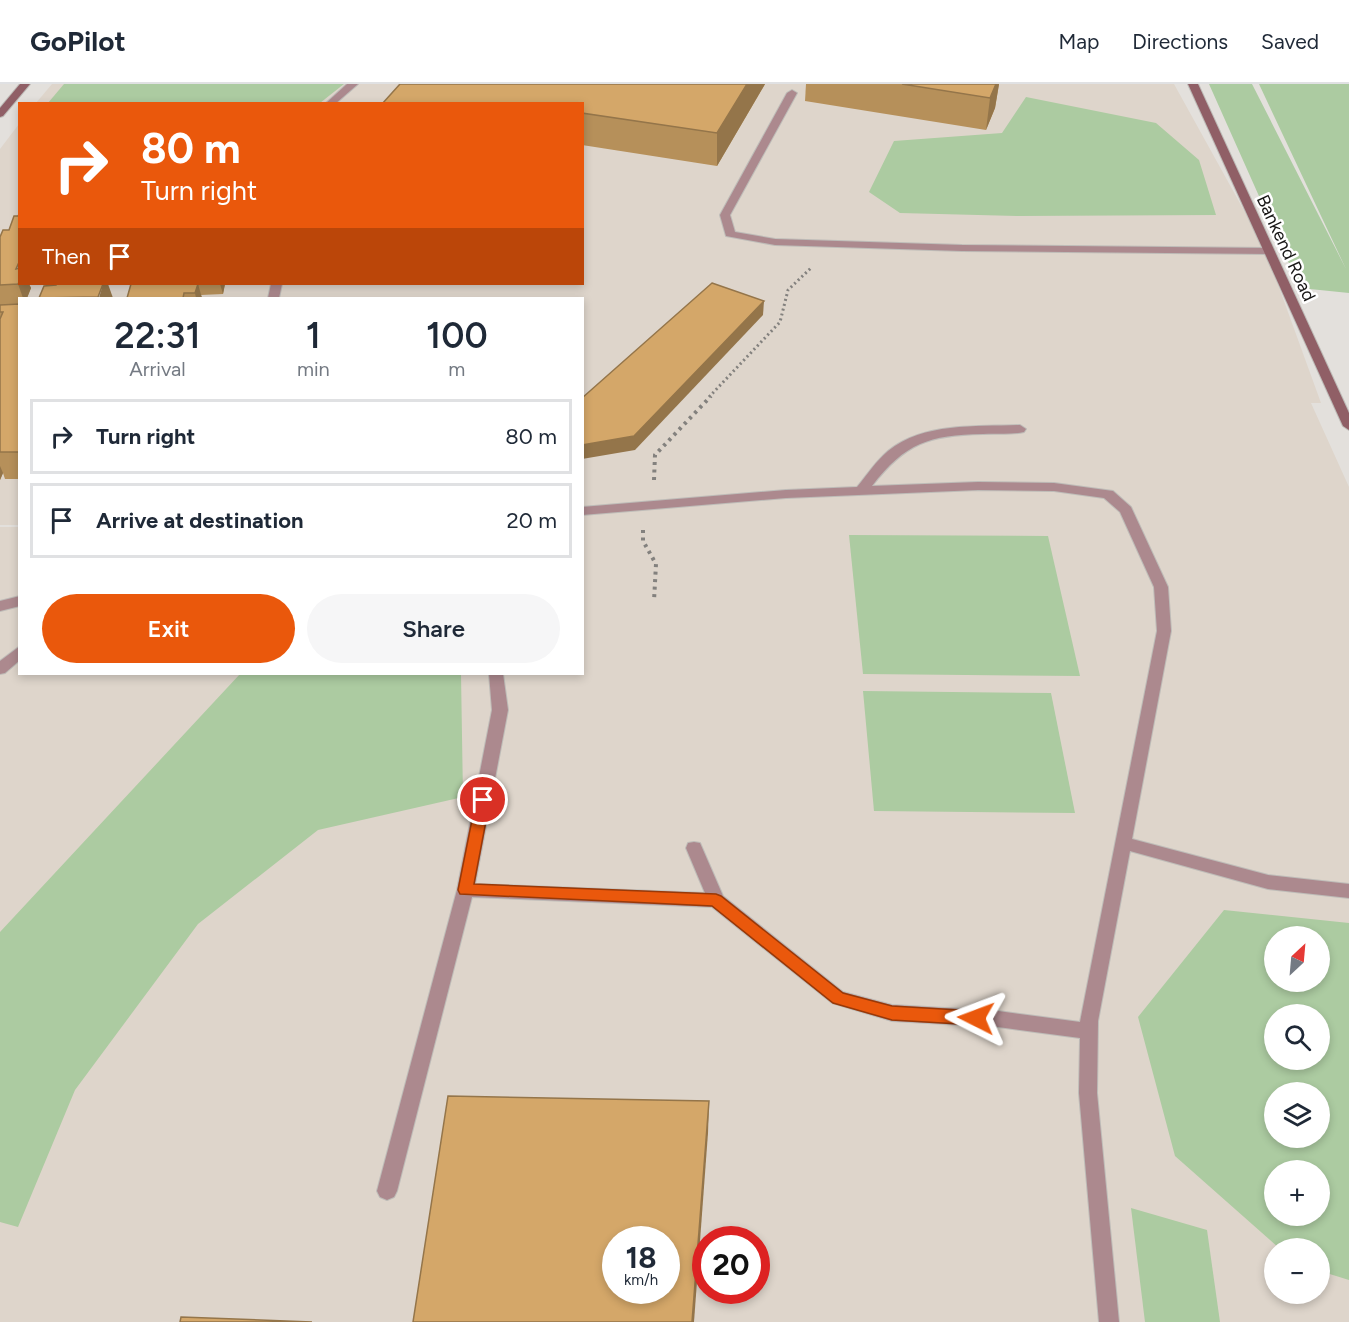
<!DOCTYPE html>
<html lang="en">
<head>
<meta charset="utf-8">
<style>
	body { margin:0; font-family:Figtree,sans-serif; background:#f6f6f7; color:#1f2937; height:100vh; display:flex; flex-direction:column; font-size:22px; white-space:nowrap }
	* { box-sizing:border-box; margin:0 }
	p { font-size:20px; color:#747a83 }
	.icon { flex:none; width:33px; height:33px; fill:none; stroke:currentColor; stroke-width:2; stroke-linecap:round; stroke-linejoin:round }
	.map { position:relative; flex:1; overflow:hidden }
	.details { position:absolute; left:18px; top:213px; width:566px; height:378px; display:flex; flex-direction:column; background:#fff; border-radius:0px; box-shadow:0 3px 9px #0003 }
	.details>* { flex:none }
	.top-card { position:absolute; left:18px; top:18px; width:566px; height:183px; border-radius:0px; box-shadow:0 3px 9px #0003; background:#ea580c; color:#fff; overflow:hidden }
	.needle { width:39px; rotate:26deg }
	.fabs { position:absolute; left:1264px; top:842px; display:grid; gap:12px }
	.fabs a { display:grid; place-items:center; width:66px; height:66px; border-radius:50%; background:#fff; box-shadow:0 3px 9px #0003; font-size:30px }
	.speed { position:absolute; left:602px; top:1142px; display:flex; gap:12px; font-size:30px; font-weight:700; text-align:center }
	.speed>* { display:grid; place-content:center; width:78px; height:78px; border-radius:50%; background:#fff; box-shadow:0 3px 9px #0003; line-height:1 }
	.speed small { font-size:15px; font-weight:400 }
	.speed .limit { border:9px solid #d22; background:#fff; color:#111 }
	.pin { position:absolute; display:grid; place-items:center; width:51px; height:51px; color:#fff; margin:-26px; border:3px solid #fff; border-radius:50%; box-shadow:0 2px 6px #0007 }
	.me { position:absolute; width:66px; margin:-33px; rotate:273deg; stroke-linejoin:round; filter:drop-shadow(0 0 4px #0008) }
	.turn { display:flex; align-items:center; gap:21px; height:126px; padding:0 24px; font-size:27px }
	.turn .icon { width:78px; height:78px; stroke-width:2.5 }
	.turn b { display:block; font-size:42px; line-height:51px }
	.then { display:flex; align-items:center; height:57px; padding:0 24px; background:#0003; gap:12px; font-size:22px }
	.eta { display:flex; justify-content:space-evenly; align-items:center; height:102px; text-align:center }
	.eta b { font-size:36px; font-weight:600; line-height:42px }
	.cta { display:flex; gap:12px; margin-top:auto; padding:12px 24px }
	.cta a { flex:1; height:69px; border-radius:36px; background:#ea580c; color:#fff; font-size:24px; font-weight:600; line-height:69px; text-align:center }
	.cta a+a { background:#f6f6f7; color:#1f2937 }
	ul { padding:0; list-style:none }
	li { display:flex; align-items:center; gap:18px; height:75px; margin:0 12px 9px; padding:0 12px; border:3px solid #e0e1e3; border-radius:0px }
	li div { flex:1 }
	li b { display:block; font-size:22px }
	li em { font-style:normal }
	header { display:flex; align-items:center; gap:36px; box-sizing:border-box; height:84px; padding:0 30px; background:#fff; border-bottom:2px solid #e0e1e3 }
	header strong { font-size:28px }
	nav { display:flex; gap:33px; margin-inline-start:auto; font-size:21px }
	.map>svg:first-child { display:block }
	.built { fill:#ded5cb; fill-rule:evenodd }
	.green { fill:#accba1; fill-rule:evenodd }
	.lines { fill:none; stroke-linecap:round; stroke-linejoin:round }
	.lane-casing { stroke:#bebcb8; stroke-width:2 }
	.secondary-casing { stroke:#bebcb8; stroke-width:2 }
	.path-far1 { stroke:#83817e; stroke-width:3; stroke-dasharray:2 3; stroke-linecap:butt }
	.path { stroke:#83817e; stroke-width:4; stroke-dasharray:3 4.5; stroke-linecap:butt }
	.lane { fill:#ac898e; fill-rule:evenodd }
	.secondary { fill:#905f66; fill-rule:evenodd }
	.wall { fill:#b6905a }
	.shaded-wall { fill:#94754a }
	.building { fill:#d4a769; stroke:#94754a; stroke-width:1.5; fill-rule:evenodd }
	.route { fill:#ea580c; stroke:#983908; stroke-width:1.5 }
	.labels { text-anchor:middle; dominant-baseline:central; stroke-width:5; stroke-linejoin:round; paint-order:stroke }
	.far-street-label { font-size:18px; fill:#181716; stroke:#fff }
</style>
</head>
<body>
<header>
<strong>GoPilot</strong>
<nav><a>Map</a><a>Directions</a><a>Saved</a></nav>
</header>
<div class="map">
<svg width="1349" height="1238" viewBox="0 0 1349 1238">
	<rect width="100%" height="100%" fill="#e3e0dc"/>
	<path class="built" d="M52,0H1174L1252,141L1272,184L1321,319H1311L1349,403V1238H0V443H19L20,590H582V214H20L19,441H0V65L19,40L20,200H582V20L36,19ZM1275,852H1320V897H1275ZM1275,930H1320V975H1275ZM1275,1008H1320V1053H1275ZM1275,1086H1320V1131H1275ZM615,1155H666V1206H615ZM705,1155H756V1206H705ZM1275,1164H1320V1209H1275Z"/>
	<g class="green">
		<path d="M64,0H344L320,19H48Z"/>
		<path d="M1209,0H1252L1346,185L1259,0H1349V209L1300,204Z"/>
		<path d="M1026,13L1156,39L1199,76L1216,131L1017,132L900,129L869,108L894,57L1002,49Z"/>
		<path d="M849,451L1048,452L1080,592L863,590Z"/>
		<path d="M240,590H461L463,713L318,746L198,840L75,1006L18,1143L0,1138V848Z"/>
		<path d="M863,607L1051,609L1075,729L874,727Z"/>
		<path d="M1224,826L1349,839V1196L1320,1187V1164H1279L1175,1072L1138,933ZM1275,852H1320V897H1275ZM1275,930H1320V975H1275ZM1275,1008H1320V1053H1275ZM1275,1086H1320V1131H1275Z"/>
		<path d="M1131,1124L1207,1146L1220,1238H1145Z"/>
	</g>
	<g class="lines">
		<g class="lane-casing">
			<g id="lane">
				<path d="M347,0H358L335,20H325Z"/>
				<path d="M792,6L797,9L730,131L735,148L775,155L962,161L1269,164L1274,167L1269,170L962,167L775,161L726,152L720,131L787,9Z"/>
				<path d="M271,200H282L279,214H268Z"/>
				<path d="M1020,341L1026,345L1024,348C1011,351 996,349 983,350C929,351 905,359 872,402L978,398L1054,399L1113,407L1131,423L1168,503L1171,547L1132,755L1268,791L1349,800V814L1268,805L1130,767L1098,937L1097,1009L1119,1238H1099L1079,1009L1080,954L998,943L892,937L832,919L712,823L472,813L397,1107L394,1113L387,1116L380,1113L377,1107L457,806L492,626L489,590H503L508,626L475,800L705,809L686,764L688,759L694,758L700,759L723,812L843,908L892,921L998,927L1080,938L1157,547L1154,503L1120,428L1104,414L1054,407L978,406L786,414L582,431V423L786,406L857,403C867,391 876,377 888,367C924,338 977,343 1020,341Z"/>
				<path d="M20,512V522L0,527V517Z"/>
				<path d="M20,562V576L5,589L0,590V577Z"/>
			</g>
		</g>
		<g class="secondary-casing">
			<g id="secondary">
				<path d="M20,0H30L3,32L0,33V24Z"/>
				<path d="M1188,0H1198L1349,329V346L1343,342Z"/>
			</g>
		</g>
		<path class="path-far1" d="M709,313L780,238L788,206L812,183"/>
		<g class="path">
			<path d="M654,396L655,371L711,312"/>
			<path d="M643,446V457L656,480L654,517"/>
		</g>
		<use href="#lane" class="lane"/>
		<use href="#secondary" class="secondary"/>
	</g>
	<g class="wall">
		<path d="M765,0L717,82L582,61V20Z"/>
		<path d="M806,0H999L995,24L986,46L805,17Z"/>
		<path d="M0,153L20,200H29L31,204L27,214H20V395H5L3,389L0,396Z"/>
		<path d="M131,200H225L223,210L201,211L202,214H127Z"/>
	</g>
	<g class="shaded-wall">
		<path d="M747,0H765L717,82V49Z"/>
		<path d="M996,0H999L995,24L986,46L990,14Z"/>
		<path d="M20,196V200H29L31,204L27,214H23L18,200Z"/>
		<path d="M103,200H108L113,214H99Z"/>
		<path d="M198,200L202,214H196L195,209Z"/>
		<path d="M220,200H225L223,210Z"/>
		<path d="M764,217L763,231L635,366L582,375V361Z"/>
		<path d="M0,382L3,389L0,396Z"/>
		<path d="M709,1017L708,1049L694,1238H692Z"/>
	</g>
	<g class="building">
		<path d="M400,0H747L717,49L582,29V20H382Z"/>
		<path d="M902,0H996L990,14Z"/>
		<path d="M20,129V176L16,185L20,184V196L18,200L0,201V153L3,146H9L14,132H18Z"/>
		<path d="M712,199L764,217L634,352L582,361V314Z"/>
		<path d="M56,200H103L98,213L39,214L44,202L56,201Z"/>
		<path d="M131,200H198L195,209H184L183,214H127Z"/>
		<path d="M20,220V368H0V235L3,228H0V221Z"/>
		<path d="M448,1012L709,1017L692,1238H413ZM615,1155H666V1206H615Z"/>
		<path d="M181,1233L312,1238H180Z"/>
	</g>
	<path class="route" d="M483,710L488,712L490,716L474,800L716,810L721,812L843,909L892,922L976,927L982,929L985,934L982,939L976,941L892,936L833,919L712,822L460,810L458,806L476,716L478,712Z"/>
	<g class="labels">
		<g class="far-street-label">
			<text transform="translate(1286 164) rotate(65)">Bankend Road</text>
		</g>
	</g>
</svg>
<div class="fabs">
<a><svg class="needle" viewBox="-14 -14 28 28"><path d="M0-13l5 13h-10z" fill="#e53935"/><path d="M0 13l5-13h-10z" fill="#747a83"/></svg></a>
<a><svg class="icon" aria-label="search" viewBox="0 0 24 24"><circle cx="10" cy="10" r="6"/><path d="M15 15l6 6"/></svg></a>
<a><svg class="icon" aria-label="layers" viewBox="0 0 24 24"><path d="M12 4l9 5-9 5-9-5zM3 14l9 5 9-5"/></svg></a>
<a>+</a>
<a>−</a>
</div>
<div class="speed"><div>18<small>km/h</small></div><div class="limit">20</div></div>
<div class="pin" style="left:483px;top:716px;background:#d93025"><svg class="icon" aria-label="arrive" viewBox="0 0 24 24"><path d="M6 21V4h12l-3 4 3 4H6"/></svg></div>
<svg class="me" style="left:976px;top:934px" viewBox="-20 -20 40 40"><path d="M0-17L14 15 0 8-14 15z" fill="#ea580c" stroke="#fff" stroke-width="4"/></svg>
<div class="top-card">
<div class="turn"><svg class="icon" aria-label="right" viewBox="0 0 24 24"><path d="M7 20v-9h11M14 6l5 5-5 5"/></svg><div><b>80 m</b>Turn right</div></div>
<div class="then">Then<svg class="icon" aria-label="arrive" viewBox="0 0 24 24"><path d="M6 21V4h12l-3 4 3 4H6"/></svg></div>
</div>
<section class="details">
<div class="eta">
<div><b>22:31</b><p>Arrival</p></div>
<div><b>1</b><p>min</p></div>
<div><b>100</b><p>m</p></div>
</div>
<ul>
<li><svg class="icon" aria-label="right" viewBox="0 0 24 24"><path d="M7 20v-9h11M14 6l5 5-5 5"/></svg><div><b>Turn right</b></div><em>80 m</em></li>
<li><svg class="icon" aria-label="arrive" viewBox="0 0 24 24"><path d="M6 21V4h12l-3 4 3 4H6"/></svg><div><b>Arrive at destination</b></div><em>20 m</em></li>
</ul>
<div class="cta"><a>Exit</a><a>Share</a></div>
</section>
</div>
</body>
</html>
